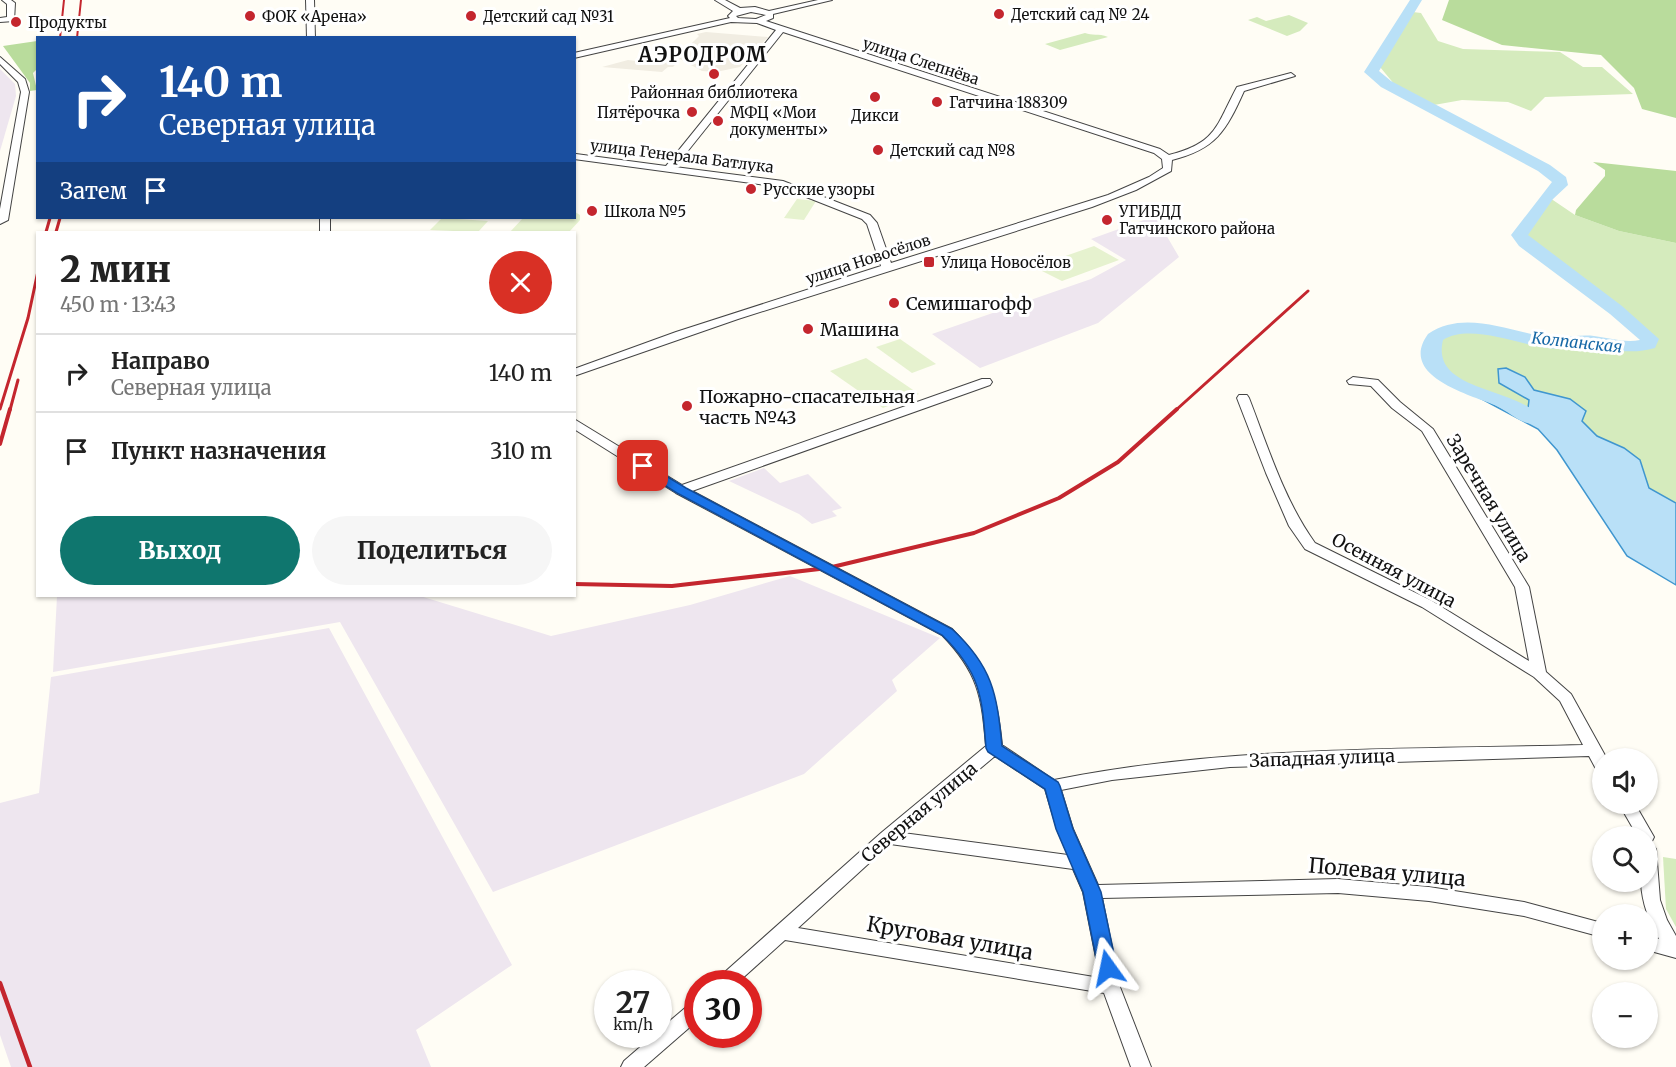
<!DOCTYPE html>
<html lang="ru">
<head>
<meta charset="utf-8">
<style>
	body { margin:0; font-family:Merriweather,serif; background:#f6f6f6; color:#222; height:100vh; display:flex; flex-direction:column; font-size:22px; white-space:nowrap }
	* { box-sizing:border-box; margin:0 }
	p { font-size:20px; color:#767676 }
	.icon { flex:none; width:33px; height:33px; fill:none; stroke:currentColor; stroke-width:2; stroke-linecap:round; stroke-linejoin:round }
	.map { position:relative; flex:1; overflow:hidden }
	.details { position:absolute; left:36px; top:231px; width:540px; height:366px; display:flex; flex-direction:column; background:#fff; border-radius:0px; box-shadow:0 2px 4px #0004 }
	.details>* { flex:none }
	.banner { position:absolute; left:36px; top:36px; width:540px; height:183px; border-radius:0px; box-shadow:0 2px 4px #0004; background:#1a4fa0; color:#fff; overflow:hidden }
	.buttons { position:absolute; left:1592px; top:748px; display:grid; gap:12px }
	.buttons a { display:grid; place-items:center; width:66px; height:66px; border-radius:50%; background:#fff; box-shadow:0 2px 4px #0004; font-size:30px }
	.speed { position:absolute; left:594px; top:970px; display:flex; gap:12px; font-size:30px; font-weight:700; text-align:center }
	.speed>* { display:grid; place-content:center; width:78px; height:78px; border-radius:50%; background:#fff; box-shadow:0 2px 4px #0004; line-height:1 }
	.speed small { font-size:15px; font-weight:400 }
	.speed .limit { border:9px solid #d22; background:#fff; color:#111 }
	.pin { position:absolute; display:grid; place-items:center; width:51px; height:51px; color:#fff; margin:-26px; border-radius:12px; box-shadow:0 3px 9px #0006 }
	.me { position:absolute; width:66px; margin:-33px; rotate:348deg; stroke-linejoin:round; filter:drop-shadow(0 0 4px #0008) }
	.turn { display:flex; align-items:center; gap:21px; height:126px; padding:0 24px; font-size:27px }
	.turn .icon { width:78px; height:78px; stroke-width:2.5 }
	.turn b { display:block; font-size:42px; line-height:51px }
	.then { display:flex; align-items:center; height:57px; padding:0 24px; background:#0003; gap:12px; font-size:22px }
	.round { display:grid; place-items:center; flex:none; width:63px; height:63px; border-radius:32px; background:#f6f6f6 }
	.overview { display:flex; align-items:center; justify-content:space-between; height:102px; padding:0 24px }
	h1 { font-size:36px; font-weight:800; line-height:45px }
	.primary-button { display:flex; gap:12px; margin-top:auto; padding:12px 24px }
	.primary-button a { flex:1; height:69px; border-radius:36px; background:#0f766e; color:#fff; font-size:24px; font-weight:800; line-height:69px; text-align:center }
	.primary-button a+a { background:#f6f6f6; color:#222 }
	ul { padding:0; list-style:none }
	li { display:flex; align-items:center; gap:18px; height:78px; padding:0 24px; border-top:2px solid #e0e0e0 }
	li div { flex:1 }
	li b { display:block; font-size:22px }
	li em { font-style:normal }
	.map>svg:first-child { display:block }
	.industrial { fill:#eee6ef }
	.green { fill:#d5ebbd }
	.forest { fill:#b9dc9c }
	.pitch { fill:#e6f2cf }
	.plaza { fill:#f1ede2 }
	.water { fill:#b9e0f7; stroke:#3f96cf; stroke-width:1.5 }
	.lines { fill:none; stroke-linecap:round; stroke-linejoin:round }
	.river { fill:#b9e0f7; fill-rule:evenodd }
	.minor-casing { stroke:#444; stroke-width:2 }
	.minor { fill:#fff; fill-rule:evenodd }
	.rail-far3 { stroke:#c4262e; stroke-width:2 }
	.rail-far2 { stroke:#c4262e; stroke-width:3 }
	.rail-far1 { stroke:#c4262e; stroke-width:4 }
	.rail { stroke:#c4262e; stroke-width:4.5 }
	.route { fill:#1a73e8; stroke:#114b97; stroke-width:1.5 }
	.poi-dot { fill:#c4262e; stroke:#fff; stroke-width:2 }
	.labels { text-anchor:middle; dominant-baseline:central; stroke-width:6; stroke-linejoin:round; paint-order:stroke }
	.far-poi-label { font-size:15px; fill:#111; stroke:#fff; text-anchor:start }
	.far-street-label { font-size:15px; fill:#111; stroke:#fff }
	.far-water-label { font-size:16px; font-style:italic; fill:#1768a6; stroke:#fff }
	.poi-label { font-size:18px; fill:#111; stroke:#fff; text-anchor:start }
	.street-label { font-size:18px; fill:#111; stroke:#fff }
	.far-district-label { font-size:20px; font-weight:bold; letter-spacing:1.5px; fill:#111; stroke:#fff }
	.near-street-label { font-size:21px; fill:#111; stroke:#fff }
</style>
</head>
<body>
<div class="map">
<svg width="1676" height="1067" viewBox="0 0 1676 1067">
	<rect width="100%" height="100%" fill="#fffdf5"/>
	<g class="industrial">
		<path d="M0,69L15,84L16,96L0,151Z"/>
		<path d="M1155,216L1179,257L1098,323L980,368L932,334L1091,279L1126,260L1091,239Z"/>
		<path d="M764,468L780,483L808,474L842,508L832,511L837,516L812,524L799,514L729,481Z"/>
		<path d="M790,576L940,638L892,680L897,691L804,774L493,892L340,622L53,672L57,596H420L551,636L690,605Z"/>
		<path d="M329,628L512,965L416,1030L431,1067H11L0,1035V803L39,793L51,677Z"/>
	</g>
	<g class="green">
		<path d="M1413,12L1421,13L1438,41L1463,49L1560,52L1583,67H1602L1633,94L1545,97L1531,111L1508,102L1462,100L1434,105L1395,85L1380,67Z"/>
		<path d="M1289,15L1308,23L1300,31L1287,36L1248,20L1257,17L1266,21Z"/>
		<path d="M1085,33C1092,36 1098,33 1108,37L1060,50L1045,44Z"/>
		<path d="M1547,196L1575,215L1619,231L1676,243V503L1649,488L1639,460L1624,448L1597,436L1582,421L1570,399L1534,390L1525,377L1529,400L1528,408L1520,409C1491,399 1426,385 1432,344C1434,334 1444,331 1453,330C1489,325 1514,338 1548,343C1562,344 1575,339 1589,341C1609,344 1629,351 1648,344L1650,339L1616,310L1525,242L1519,235Z"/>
		<path d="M1663,857L1676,859V927L1666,909Z"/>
	</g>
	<g class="forest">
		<path d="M1449,0H1676V118L1642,109L1634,88L1601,55L1502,45L1442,20Z"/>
		<path d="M37,41V69L33,73L37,90L30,91V83L3,46Z"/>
		<path d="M1593,162L1676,171V243L1619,231L1575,215L1576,210L1605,176V170Z"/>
	</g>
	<g class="pitch">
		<path d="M797,199L816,201L804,220L784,218Z"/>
		<path d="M575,212L580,215V220L569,232H510L523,218H574Z"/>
		<path d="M442,218L488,221L478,232L430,230Z"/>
		<path d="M1094,246L1119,260L1062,281L1034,267Z"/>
		<path d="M900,339L936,364L912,373L876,347Z"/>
		<path d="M866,358L919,394L883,408L830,371Z"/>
	</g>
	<path class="plaza" d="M706,32L768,37L740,67L716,72L702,71L680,59L673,67H668L662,72L602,67L628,60L663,64L680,54L694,41L699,36L697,34Z"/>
	<path class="water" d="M1506,368L1525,377L1534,390L1570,399L1586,411L1582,421L1597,436L1624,448L1640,460L1649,488L1676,503V585L1627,556L1557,450L1538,429L1476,396L1475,393L1520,409L1528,408L1529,400L1499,383L1498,369Z"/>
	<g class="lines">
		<path class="river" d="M1410,0H1422L1379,71L1391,81L1550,165L1566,177L1568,185L1553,199L1528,235L1622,306L1659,339L1655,348C1628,356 1607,347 1581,347C1570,347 1559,350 1548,348C1519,345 1470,323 1443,340C1430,393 1519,386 1542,419L1539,423C1523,427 1511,413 1497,406C1472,395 1397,377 1428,334C1465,309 1509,332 1548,337C1564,339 1579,334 1594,336C1610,338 1625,343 1640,340L1610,314L1519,246L1511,235L1552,182L1538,171L1381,87L1364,72Z"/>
		<g class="minor-casing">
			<g id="minor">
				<path d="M2,0H11L15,3L14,21L0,22V18L7,17V4Z"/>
				<path d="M306,0H314L315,38H307Z"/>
				<path d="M715,0H725L740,8L755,7L769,11L818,0H832L773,14V18L766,21L1160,149L1169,155C1217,143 1216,126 1237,87L1291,73L1295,76L1244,91C1226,131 1216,149 1172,160L1171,171L1136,190L1092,207L738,319L574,376V369L676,332L881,266L867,224L862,219L781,187L574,159L576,154L666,166L776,30L757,23L731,22L574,58V53L730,18L728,16L733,11ZM751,12L766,15L756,19L738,18L736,16ZM783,32L1154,153L1162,159L1163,168L1149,177L1108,195L891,263L877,223L870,215L783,181L675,167Z"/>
				<path d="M0,57L25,79L29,92L8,220L0,224V209L21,92L18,82L0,64Z"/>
				<rect x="320" y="218" width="10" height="14"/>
				<path d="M1353,377L1378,380L1400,402L1433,429L1529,587L1546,672L1571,694L1607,759H1602V771L1596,769L1589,756L1230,767L1112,780L1061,790L1073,829L1098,885L1338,879L1429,887L1524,902L1602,923V937L1524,916L1429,901L1338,893L1102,898L1120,987L1151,1067H1131L1104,993L785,940L736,984H715L717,979L881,833L986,746C982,696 978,672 942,635L676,493L574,429V419L682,485L982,379H990L992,382L990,385L692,491L952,629C989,666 997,694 1002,745L1054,780C1227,745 1407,750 1583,745L1560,701L1534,677L1422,607L1305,549L1289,526L1266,473L1237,398L1239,395H1247L1249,398C1268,447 1284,500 1315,543L1432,601L1529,661L1515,587L1422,431L1392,408L1371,386L1349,384L1347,381ZM995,756L1045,789L1057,829L1068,855L903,833ZM890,844L1073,869L1083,892L1100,978L798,928Z"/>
				<path d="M1619,804H1635L1654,837L1652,841L1647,843L1653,845L1656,849L1660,900L1667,920L1676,936V958L1647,950V936L1659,939C1649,920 1642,904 1641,882H1647V837H1638Z"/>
				<path d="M698,1000V1020L644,1067H621L624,1061L654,1035H658V1031L691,1003Z"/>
			</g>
		</g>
		<use href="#minor" class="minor"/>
		<g class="rail-far3">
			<path d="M60,38L64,0"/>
			<path d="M77,38L81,0"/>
		</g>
		<g class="rail-far2">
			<path d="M46,232L50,218"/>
			<path d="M56,232L60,218"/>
			<path d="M0,409L28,318L38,271"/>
			<path d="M10,410L18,380"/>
			<path d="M1176,410L1308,291"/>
		</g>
		<g class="rail-far1">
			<path d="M0,444L10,409"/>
			<path d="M574,584L672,586L828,568L974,533L1059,498L1118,462L1177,409"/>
		</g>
		<path class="rail" d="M0,983L30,1067"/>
	</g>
	<path class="route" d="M643,462L686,488L952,629C992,666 997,693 1002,746L1058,782L1060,786L1073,829L1101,892L1117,968L1114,973L1108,975L1101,973L1098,968L1083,892L1056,829L1045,789L988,752L986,748C982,697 981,673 942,635L677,493L638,469L637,466Z"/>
	<g class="poi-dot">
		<circle cx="999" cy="14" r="6"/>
		<circle cx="250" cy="16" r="6"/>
		<circle cx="471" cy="16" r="6"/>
		<circle cx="16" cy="22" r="6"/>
		<circle cx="714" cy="74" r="6"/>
		<circle cx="875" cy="97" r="6"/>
		<circle cx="937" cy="102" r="6"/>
		<circle cx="692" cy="112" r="6"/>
		<circle cx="718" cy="121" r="6"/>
		<circle cx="878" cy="150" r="6"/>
		<circle cx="751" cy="189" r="6"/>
		<circle cx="592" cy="211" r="6"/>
		<circle cx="1107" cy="220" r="6"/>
		<rect x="923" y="256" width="12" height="12" rx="3"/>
		<circle cx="894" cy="303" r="6"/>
		<circle cx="808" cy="329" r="6"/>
		<circle cx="687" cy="406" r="6"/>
	</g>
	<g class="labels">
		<g class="far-poi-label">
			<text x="1011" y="14">Детский сад № 24</text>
			<text x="262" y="16">ФОК «Арена»</text>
			<text x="483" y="16">Детский сад №31</text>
			<text x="28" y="22">Продукты</text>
			<text x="714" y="92" text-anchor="middle">Районная библиотека</text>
			<text x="949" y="102">Гатчина 188309</text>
			<text x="680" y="112" text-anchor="end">Пятёрочка</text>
			<text x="730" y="112">МФЦ «Мои<tspan x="730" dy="17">документы»</tspan></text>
			<text x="875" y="115" text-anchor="middle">Дикси</text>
			<text x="890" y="150">Детский сад №8</text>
			<text x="763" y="189">Русские узоры</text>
			<text x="604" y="211">Школа №5</text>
			<text x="1119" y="211">УГИБДД<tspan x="1119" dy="17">Гатчинского района</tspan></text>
			<text x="941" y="262">Улица Новосёлов</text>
		</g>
		<g class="far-street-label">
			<text transform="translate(921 61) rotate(18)">улица Слепнёва</text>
			<text transform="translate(682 156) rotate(7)">улица Генерала Батлука</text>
			<text transform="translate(868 259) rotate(-18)">улица Новосёлов</text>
		</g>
		<g class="far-water-label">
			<text transform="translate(1577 342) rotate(6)">Колпанская</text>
		</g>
		<g class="poi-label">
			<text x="906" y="303">Семишагофф</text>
			<text x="820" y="329">Машина</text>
			<text x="699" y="396">Пожарно-спасательная<tspan x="699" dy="21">часть №43</tspan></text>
		</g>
		<g class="street-label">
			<text transform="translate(1489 498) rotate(59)">Заречная улица</text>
			<text transform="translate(1394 570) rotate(28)">Осенняя улица</text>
			<text transform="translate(1322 758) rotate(-2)">Западная улица</text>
			<text transform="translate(919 812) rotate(-40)">Северная улица</text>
		</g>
		<g class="far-district-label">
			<text x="703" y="54">АЭРОДРОМ</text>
		</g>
		<g class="near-street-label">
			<text transform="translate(1387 872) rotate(5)">Полевая улица</text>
			<text transform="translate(950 938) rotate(10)">Круговая улица</text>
		</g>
	</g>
</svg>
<div class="buttons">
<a><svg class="icon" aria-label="sound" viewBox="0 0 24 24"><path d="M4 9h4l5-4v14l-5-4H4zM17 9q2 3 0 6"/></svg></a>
<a><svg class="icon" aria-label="search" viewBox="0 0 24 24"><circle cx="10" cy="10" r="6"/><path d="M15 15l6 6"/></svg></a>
<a>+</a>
<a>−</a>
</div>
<div class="speed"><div>27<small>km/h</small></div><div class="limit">30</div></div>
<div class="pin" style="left:643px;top:466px;background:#d93025"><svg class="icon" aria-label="arrive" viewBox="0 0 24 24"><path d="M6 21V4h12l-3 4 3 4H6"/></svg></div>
<svg class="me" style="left:1108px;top:968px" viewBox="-20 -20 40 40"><path d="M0-17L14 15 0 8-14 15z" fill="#1a73e8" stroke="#fff" stroke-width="4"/></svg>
<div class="banner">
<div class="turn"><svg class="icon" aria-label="right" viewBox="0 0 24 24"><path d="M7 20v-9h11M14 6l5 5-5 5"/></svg><div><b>140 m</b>Северная улица</div></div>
<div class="then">Затем<svg class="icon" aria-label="arrive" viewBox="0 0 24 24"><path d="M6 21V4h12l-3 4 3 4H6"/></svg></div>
</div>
<section class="details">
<div class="overview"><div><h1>2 мин</h1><p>450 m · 13:43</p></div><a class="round" style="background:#d93025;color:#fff"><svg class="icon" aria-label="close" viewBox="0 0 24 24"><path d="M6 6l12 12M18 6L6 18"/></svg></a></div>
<ul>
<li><svg class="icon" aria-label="right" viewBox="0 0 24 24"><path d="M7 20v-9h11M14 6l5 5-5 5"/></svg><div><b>Направо</b><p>Северная улица</p></div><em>140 m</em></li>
<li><svg class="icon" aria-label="arrive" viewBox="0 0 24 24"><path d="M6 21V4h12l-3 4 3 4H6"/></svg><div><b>Пункт назначения</b></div><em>310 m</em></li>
</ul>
<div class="primary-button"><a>Выход</a><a>Поделиться</a></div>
</section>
</div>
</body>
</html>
